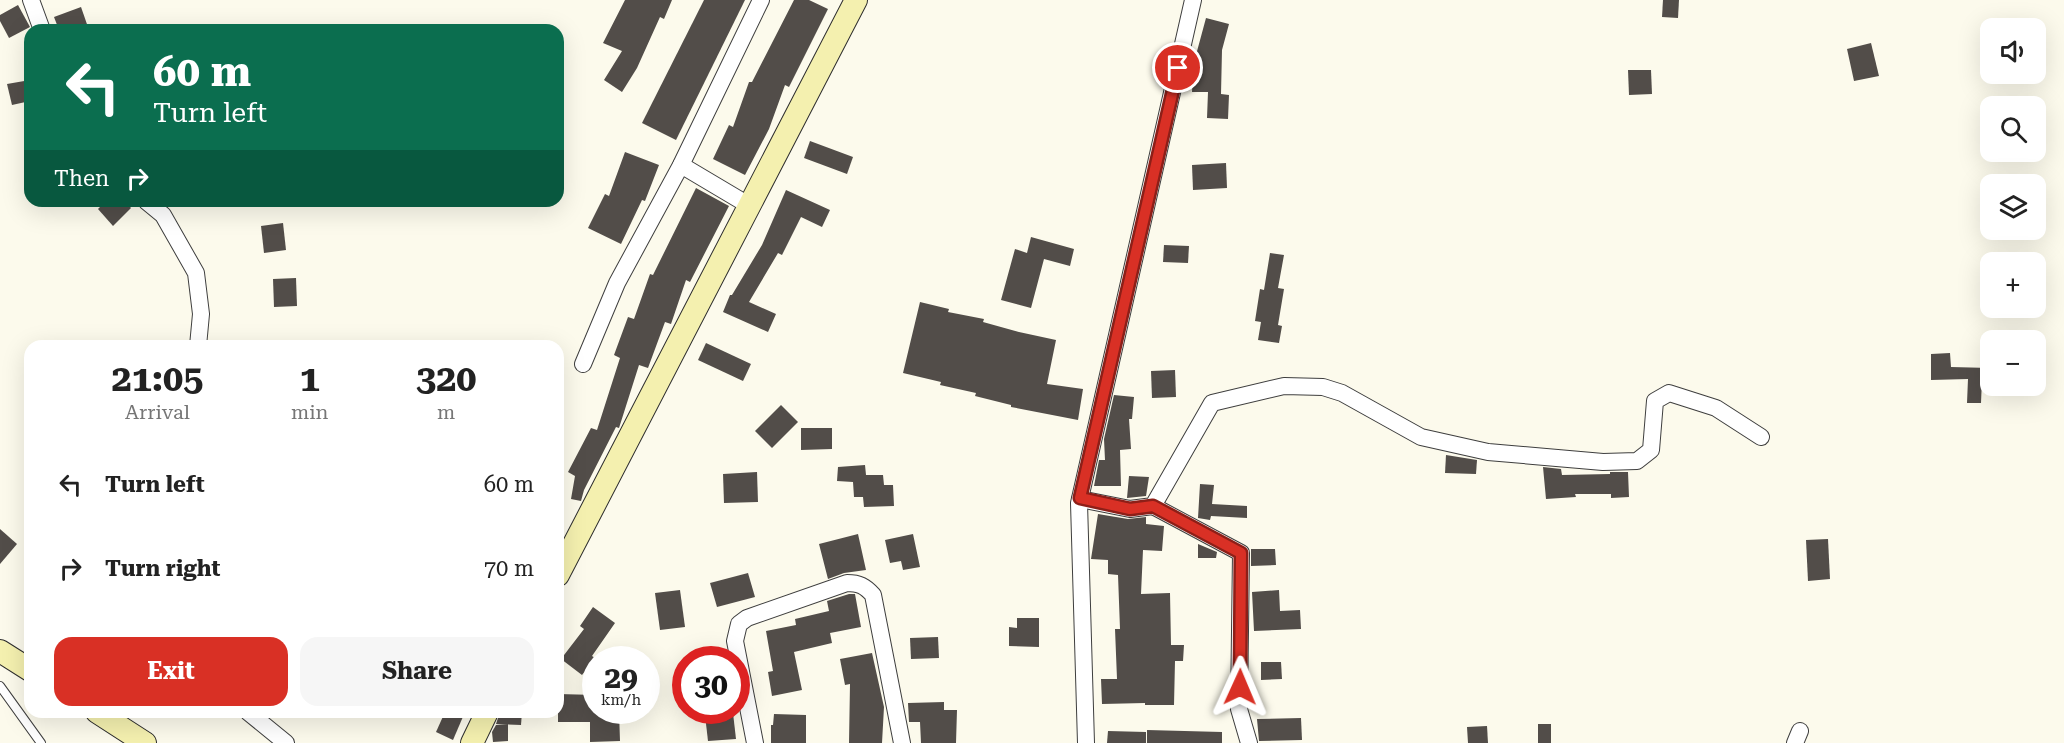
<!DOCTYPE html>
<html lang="en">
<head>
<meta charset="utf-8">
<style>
	body { margin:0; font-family:"Roboto Serif",serif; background:#f6f6f6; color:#222; height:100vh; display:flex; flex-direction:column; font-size:22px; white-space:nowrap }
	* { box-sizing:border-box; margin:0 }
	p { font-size:20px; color:#767676 }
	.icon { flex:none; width:33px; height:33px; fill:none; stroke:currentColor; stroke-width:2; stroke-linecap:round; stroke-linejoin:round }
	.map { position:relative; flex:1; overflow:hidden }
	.sheet { position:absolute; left:24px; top:340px; width:540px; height:378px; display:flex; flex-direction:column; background:#fff; border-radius:18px; box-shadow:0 6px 24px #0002 }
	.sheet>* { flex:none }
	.top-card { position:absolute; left:24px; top:24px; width:540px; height:183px; border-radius:18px; box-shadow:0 6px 24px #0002; background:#0b6e4f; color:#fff; overflow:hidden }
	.tools { position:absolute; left:1980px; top:18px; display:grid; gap:12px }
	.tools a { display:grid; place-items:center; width:66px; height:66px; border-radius:12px; background:#fff; box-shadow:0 6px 24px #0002; font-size:30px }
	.speed { position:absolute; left:582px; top:646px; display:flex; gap:12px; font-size:30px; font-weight:700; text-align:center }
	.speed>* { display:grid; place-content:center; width:78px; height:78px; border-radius:50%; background:#fff; box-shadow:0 6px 24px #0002; line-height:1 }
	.speed small { font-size:15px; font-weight:400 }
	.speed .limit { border:9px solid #d22; background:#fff; color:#111 }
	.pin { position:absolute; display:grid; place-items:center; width:51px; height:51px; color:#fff; margin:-26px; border:3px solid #fff; border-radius:50%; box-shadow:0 2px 6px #0007 }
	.me { position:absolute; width:66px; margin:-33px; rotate:1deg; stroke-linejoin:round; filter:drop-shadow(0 0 4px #0008) }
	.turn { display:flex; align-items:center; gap:21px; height:126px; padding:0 30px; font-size:27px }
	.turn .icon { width:78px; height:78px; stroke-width:2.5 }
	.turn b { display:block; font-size:42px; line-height:51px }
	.then { display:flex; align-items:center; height:57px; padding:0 30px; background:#0003; gap:12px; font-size:22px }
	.eta { display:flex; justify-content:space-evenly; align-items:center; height:102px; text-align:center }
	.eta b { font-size:36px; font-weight:700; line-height:42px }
	.action { display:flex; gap:12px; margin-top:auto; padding:12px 30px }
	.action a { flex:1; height:69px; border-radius:18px; background:#d93025; color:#fff; font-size:24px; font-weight:700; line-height:69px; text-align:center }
	.action a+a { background:#f6f6f6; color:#222 }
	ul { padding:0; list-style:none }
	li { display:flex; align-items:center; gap:18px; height:84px; padding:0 30px }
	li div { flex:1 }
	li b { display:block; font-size:22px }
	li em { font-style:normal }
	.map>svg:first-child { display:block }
	.building { fill:#524d49 }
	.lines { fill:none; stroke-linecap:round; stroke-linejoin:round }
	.lane-casing { stroke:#3e3e3e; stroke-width:10 }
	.street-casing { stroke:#3e3e3e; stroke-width:18 }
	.secondary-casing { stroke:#2d2d2d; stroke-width:24 }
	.lane { stroke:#fff; stroke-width:8 }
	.street { stroke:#fff; stroke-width:16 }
	.secondary { stroke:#f4f0af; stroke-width:22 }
	.route-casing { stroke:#8d1f18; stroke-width:15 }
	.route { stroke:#d93025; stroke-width:10 }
</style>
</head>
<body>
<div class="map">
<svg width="2064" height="743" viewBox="0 0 2064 743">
	<rect width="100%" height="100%" fill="#fcfaec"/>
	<g class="building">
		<path d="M625,0H672L664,19L660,17L637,68L622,92L604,80L622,51L603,43Z"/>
		<path d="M704,0H745L676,140L642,123Z"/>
		<path d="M794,0H809L828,9L789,87L785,85L769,129L745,175L713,159L729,125L733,127L749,82H752Z"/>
		<path d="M1663,0H1679L1678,18L1662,17Z"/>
		<path d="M18,5L30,27L9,38L0,21V15Z"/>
		<path d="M81,7L89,30H59L54,17Z"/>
		<path d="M1206,18L1229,24L1222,50L1221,94L1229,95L1228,119L1207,118L1208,92H1192L1194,54L1196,55Z"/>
		<path d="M1871,43L1879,76L1854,81L1847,49Z"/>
		<path d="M1628,70H1651L1652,94L1629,95Z"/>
		<path d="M30,80V101L12,105L7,84Z"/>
		<path d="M810,141L853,157L847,174L804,158Z"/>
		<path d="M625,152L659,165L645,201L642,200L621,244L588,228L605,194L609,196Z"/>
		<path d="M1226,163L1227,188L1193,190L1192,165Z"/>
		<path d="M696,188L729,206L690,282L686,280L671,324L665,322L648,368L639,365L619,428L616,427L584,490L581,501L571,499L575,476L568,472L591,428L597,430L620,358L614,355L628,317L634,319L650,274L653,275Z"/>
		<path d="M786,190L830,210L822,227L801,217L782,255L778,253L749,302L776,314L768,332L723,312L730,295H732L762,245Z"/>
		<path d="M106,201H125L131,208L113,226L98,209Z"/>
		<path d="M283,223L286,250L264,253L261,226Z"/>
		<path d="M1031,237L1074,249L1070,266L1044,259L1031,308L1001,300L1015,249L1027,253Z"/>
		<path d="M1164,245L1189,246L1188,263L1163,262Z"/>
		<path d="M1270,253L1284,255L1278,288L1284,289L1278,325L1282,326L1279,343L1258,340L1261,322L1255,321L1260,289L1264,290Z"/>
		<path d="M296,278L297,306L274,307L273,279Z"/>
		<path d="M920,302L949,309L948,312L984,319L983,322L1019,332L1056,340L1047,384L1083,389L1078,420L1011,407V405L975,396L976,393L940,385L941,382L903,373Z"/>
		<path d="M706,343L751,364L743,381L698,360Z"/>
		<path d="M1950,353L1951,367L1990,368V378L1982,379L1981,403H1967L1968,379L1931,380V354Z"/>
		<path d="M1175,370L1176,397L1152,398L1151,371Z"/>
		<path d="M1114,395L1134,397L1132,419H1129L1131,449L1120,450L1121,486H1094L1099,460H1105L1104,439Z"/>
		<path d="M781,405L798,422L772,448L755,431Z"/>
		<path d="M801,428H832V449L801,450Z"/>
		<path d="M1446,455L1477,460L1476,474L1445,473Z"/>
		<path d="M865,465L866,475H883L884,485H893L894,506L864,507L863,497H854L853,482L837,481L838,467Z"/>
		<path d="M1543,467L1561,469L1562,475L1610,474V472H1628L1629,497L1611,498V494H1575L1576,497L1546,499Z"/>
		<path d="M757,472L758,502L724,503L723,474Z"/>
		<path d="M1129,476L1149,477L1146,496L1127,498Z"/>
		<path d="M1200,484L1214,485L1212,504L1247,506V518L1211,516L1210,520L1198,518Z"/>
		<path d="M1098,514L1128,519L1146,517V524L1164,526L1162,551L1143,550L1141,594L1170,593L1171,645H1184L1183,661H1175L1174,705H1145V703L1102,704L1101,679H1117L1115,629H1120L1118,575L1108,574V560L1091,559Z"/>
		<path d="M0,529L17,544L0,564Z"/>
		<path d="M858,534L866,570L844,573L828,579L819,544Z"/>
		<path d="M913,534L920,567L903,570L901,561L890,563L885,540Z"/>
		<path d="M1828,539L1830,579L1808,581L1806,540Z"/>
		<path d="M1198,544L1217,552L1216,558H1198Z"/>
		<path d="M1251,549H1275L1276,565L1251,566Z"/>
		<path d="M748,573L755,597L717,607L710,583Z"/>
		<path d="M680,590L685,627L660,630L655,593Z"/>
		<path d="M1279,590L1280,611L1300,610L1301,629L1254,631L1252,592Z"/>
		<path d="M849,594H855L861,627L830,633L832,643L794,652L802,690L772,696L768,672L773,671L766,631L796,625L795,619L829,611L827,601Z"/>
		<path d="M593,607L615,623L592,656L595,658L582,675L561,659L584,629L580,626Z"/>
		<path d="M1017,618H1039V647L1009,646V627L1017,628Z"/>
		<path d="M938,637L939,658L911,659L910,638Z"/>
		<path d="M872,653L884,707L882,743H849L850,684L845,685L840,659Z"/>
		<path d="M1261,662H1281L1282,679L1261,680Z"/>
		<path d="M558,694L596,695V711H619L620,741L590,742V722H558Z"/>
		<path d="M944,702V710H957L956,743H921L920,722H909L908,703Z"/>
		<path d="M445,712H465L453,740L436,732Z"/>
		<path d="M500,712H522L521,725L496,724Z"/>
		<path d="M733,713L736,739L708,741L705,715Z"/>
		<path d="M774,714L806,715V743H771V725H773Z"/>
		<path d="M1301,718L1302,740L1259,741L1257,719Z"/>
		<path d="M508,724V741L493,742L492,732L496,725Z"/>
		<rect x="1538" y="724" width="13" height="19"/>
		<path d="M1487,726L1488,743H1468L1467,727Z"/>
		<path d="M1147,730L1222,732V743H1147Z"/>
		<path d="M1108,731L1146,732V743H1107Z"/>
	</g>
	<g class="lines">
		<g class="lane-casing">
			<path id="lane" d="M0,686L41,743"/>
		</g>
		<g class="street-casing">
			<g id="street">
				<path d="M31,0L42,30"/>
				<path d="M681,165L750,206"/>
				<path d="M146,201L163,215L196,273L201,314L198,346"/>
				<path d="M583,364L617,283L681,165L761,0"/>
				<path d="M1080,499L1130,509L1153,506L1212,403L1284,386L1323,387L1342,393L1421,437L1488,452L1603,462L1637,461L1651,450L1655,401L1669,393L1716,408L1761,437"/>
				<path d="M1153,506L1241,553L1239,709L1249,743"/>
				<path d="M248,712L286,743"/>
				<path d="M755,743L735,641L739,624L747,618L847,583C859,583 865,586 873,595L902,743"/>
				<path d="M1086,743L1079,503L1193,0"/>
				<path d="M1795,743L1800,731"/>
			</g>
		</g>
		<g class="secondary-casing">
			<g id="secondary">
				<path d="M558,575L856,0"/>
				<path d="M0,651L30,670"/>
				<path d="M97,712L145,743"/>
				<path d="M472,743L487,712"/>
			</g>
		</g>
		<use href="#lane" class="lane"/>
		<use href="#street" class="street"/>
		<use href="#secondary" class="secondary"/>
	</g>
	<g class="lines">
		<g class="route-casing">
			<path id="route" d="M1178,68L1080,498L1130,509L1153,506L1241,553L1240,687"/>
		</g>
		<use href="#route" class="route"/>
	</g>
</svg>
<div class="tools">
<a><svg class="icon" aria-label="sound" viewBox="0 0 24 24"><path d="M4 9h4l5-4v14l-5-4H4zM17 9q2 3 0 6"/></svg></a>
<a><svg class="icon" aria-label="search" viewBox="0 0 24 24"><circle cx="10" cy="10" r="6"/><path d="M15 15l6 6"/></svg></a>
<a><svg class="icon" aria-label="layers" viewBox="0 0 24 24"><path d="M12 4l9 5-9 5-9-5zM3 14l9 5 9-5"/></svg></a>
<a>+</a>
<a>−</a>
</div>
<div class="speed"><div>29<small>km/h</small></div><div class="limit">30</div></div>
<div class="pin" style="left:1178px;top:68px;background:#d93025"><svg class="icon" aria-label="arrive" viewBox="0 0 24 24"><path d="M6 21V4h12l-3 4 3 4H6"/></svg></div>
<svg class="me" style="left:1240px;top:687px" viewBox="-20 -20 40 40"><path d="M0-17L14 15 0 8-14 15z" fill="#d93025" stroke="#fff" stroke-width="4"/></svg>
<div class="top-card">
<div class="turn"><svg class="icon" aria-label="left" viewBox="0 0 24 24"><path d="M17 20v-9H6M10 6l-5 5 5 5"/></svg><div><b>60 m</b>Turn left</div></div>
<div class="then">Then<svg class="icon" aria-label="right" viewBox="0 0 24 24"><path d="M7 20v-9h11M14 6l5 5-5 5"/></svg></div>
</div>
<section class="sheet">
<div class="eta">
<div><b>21:05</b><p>Arrival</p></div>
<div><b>1</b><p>min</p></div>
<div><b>320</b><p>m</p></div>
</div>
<ul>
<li><svg class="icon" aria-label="left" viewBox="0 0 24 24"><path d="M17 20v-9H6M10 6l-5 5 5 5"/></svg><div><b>Turn left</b></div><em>60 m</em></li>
<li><svg class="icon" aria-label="right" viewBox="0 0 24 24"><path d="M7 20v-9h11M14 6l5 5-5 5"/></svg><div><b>Turn right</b></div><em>70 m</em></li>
</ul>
<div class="action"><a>Exit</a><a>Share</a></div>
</section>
</div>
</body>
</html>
